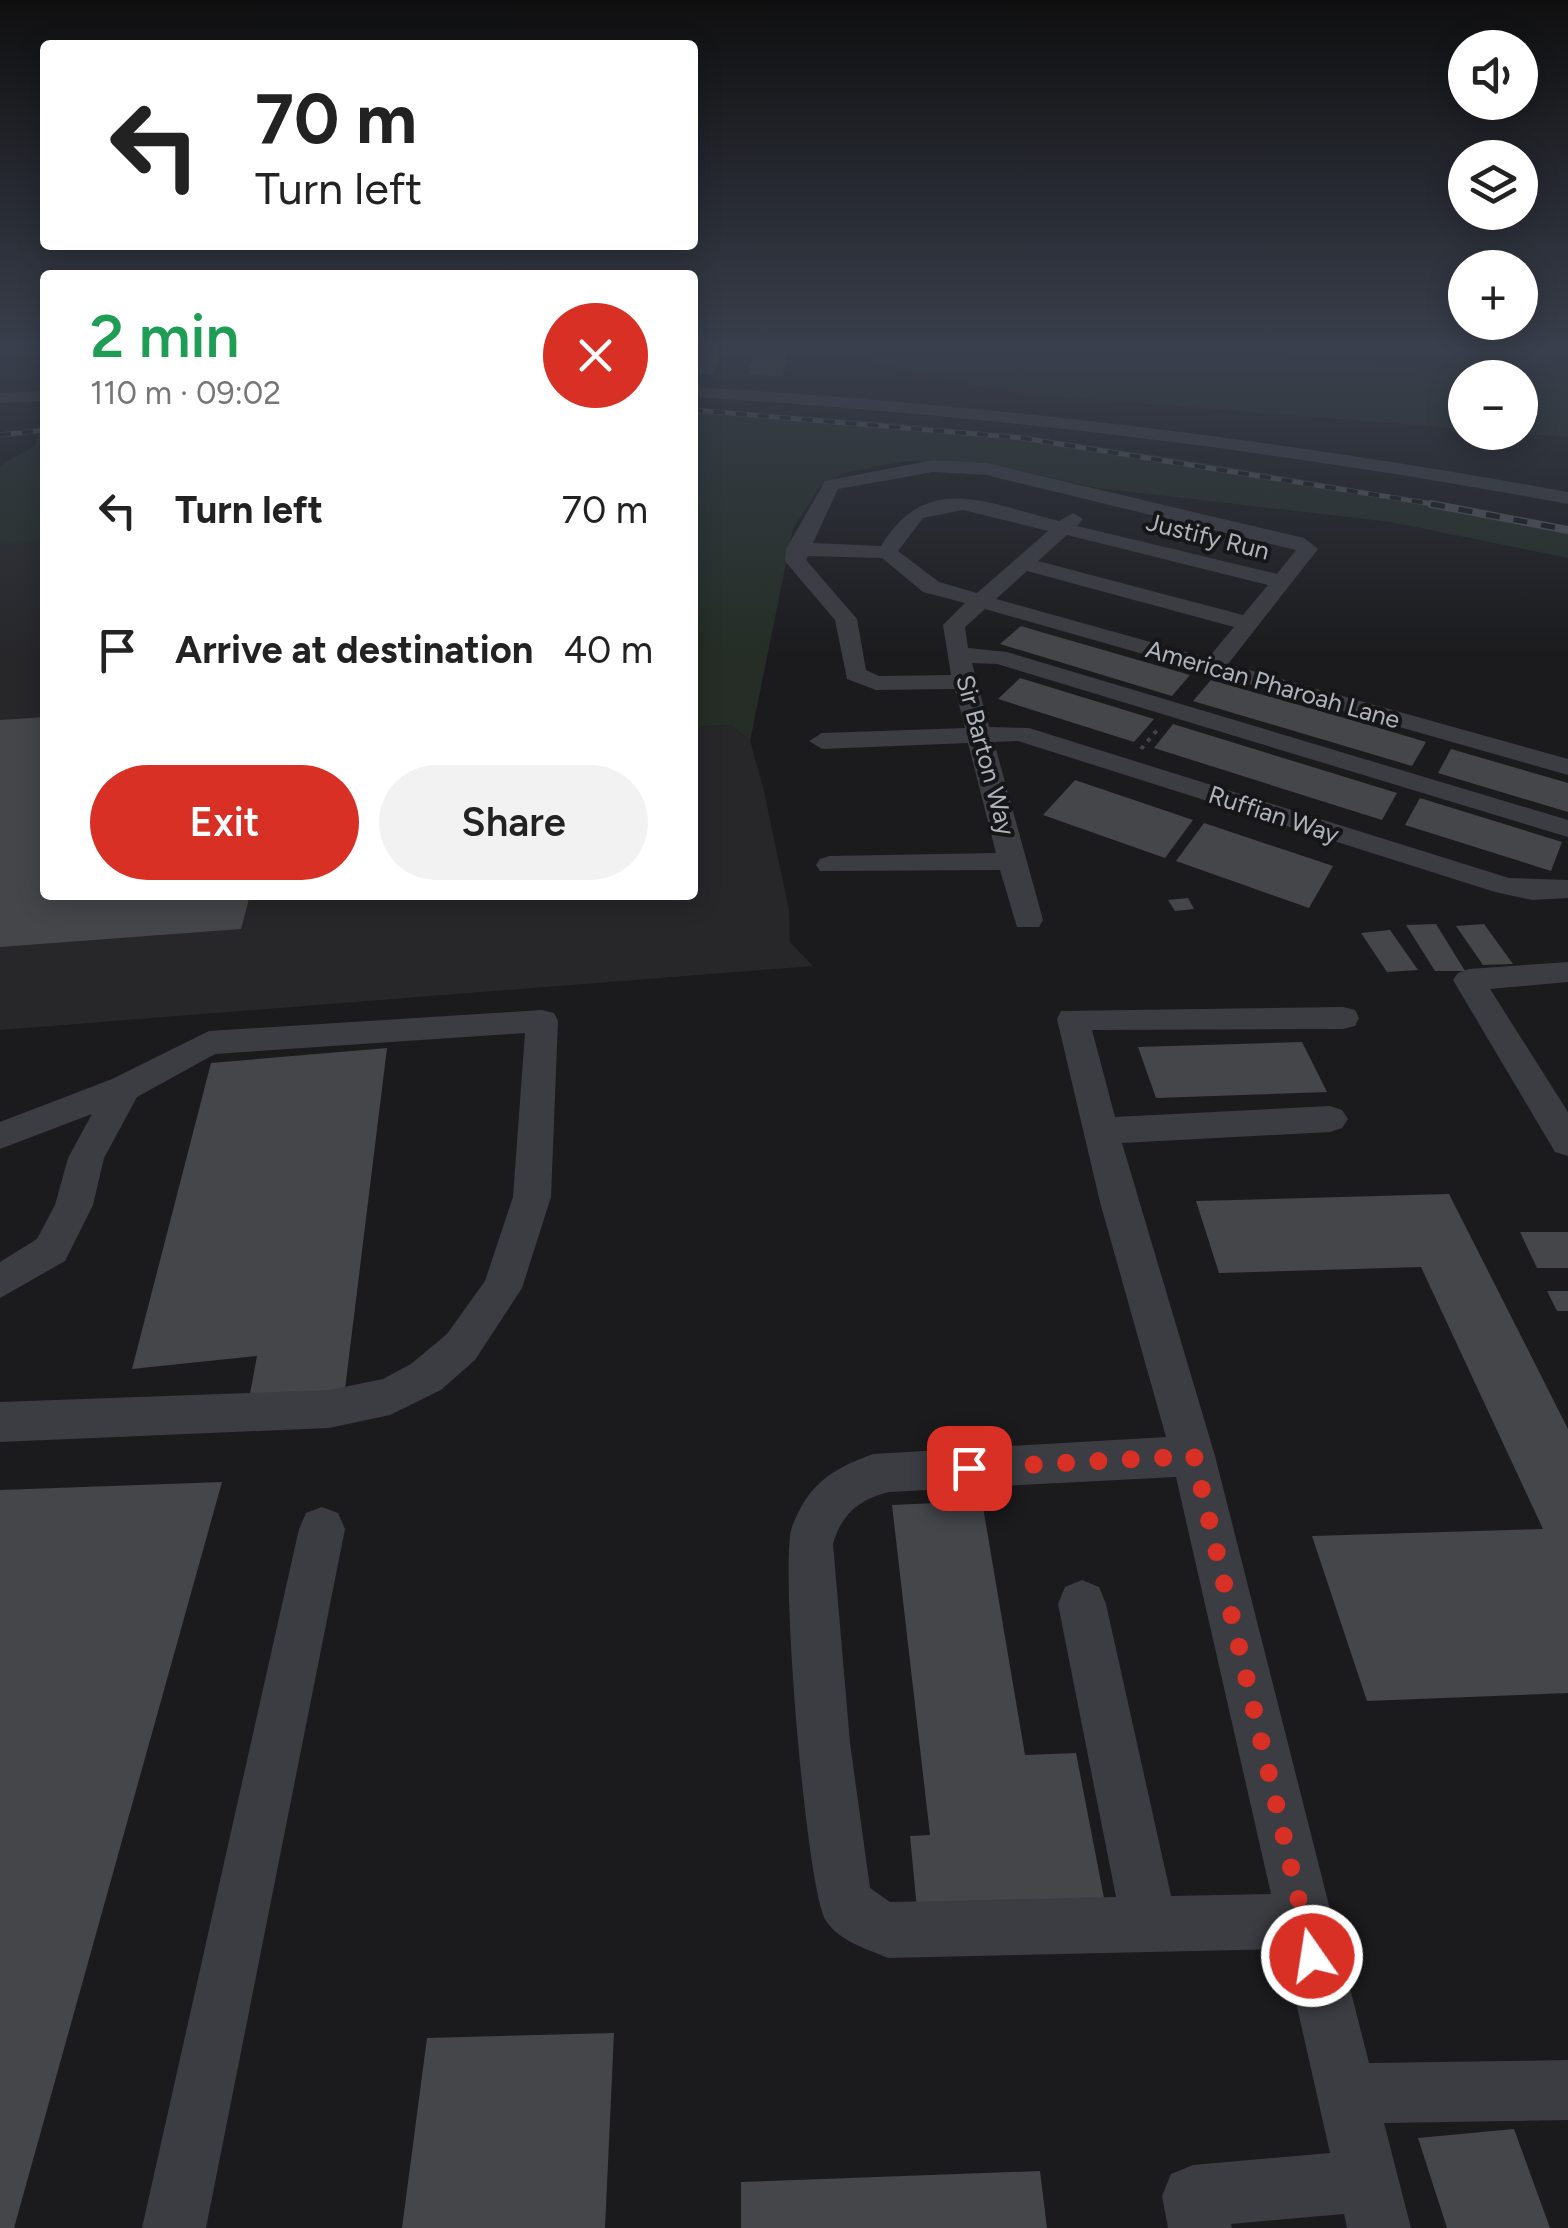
<!DOCTYPE html>
<html lang="en">
<head>
<meta charset="utf-8">
<style>
	body { margin:0; font-family:Figtree,sans-serif; background:#f2f2f2; color:#222; height:100vh; display:flex; flex-direction:column; font-size:38px; white-space:nowrap }
	* { box-sizing:border-box; margin:0 }
	p { font-size:32px; color:#767676 }
	.icon { flex:none; width:55px; height:55px; fill:none; stroke:currentColor; stroke-width:2; stroke-linecap:round; stroke-linejoin:round }
	.map { position:relative; flex:1; overflow:hidden }
	.details { position:absolute; left:40px; top:270px; width:658px; height:630px; display:flex; flex-direction:column; background:#fff; border-radius:10px; box-shadow:0 5px 25px #0003 }
	.details>* { flex:none }
	.top-card { position:absolute; left:40px; top:40px; width:658px; height:210px; border-radius:10px; box-shadow:0 5px 25px #0003; background:#fff; color:#222; overflow:hidden }
	.tools { position:absolute; left:1448px; top:30px; display:grid; gap:20px }
	.tools a { display:grid; place-items:center; width:90px; height:90px; border-radius:50%; background:#fff; box-shadow:0 5px 25px #0003; font-size:50px }
	.pin { position:absolute; display:grid; place-items:center; width:85px; height:85px; color:#fff; margin:-42px; border-radius:20px; box-shadow:0 5px 15px #0006 }
	.me { position:absolute; width:110px; margin:-55px; rotate:347deg; stroke-linejoin:round; filter:drop-shadow(0 0 8px #0008) }
	.turn { display:flex; align-items:center; gap:35px; height:210px; padding:0 50px; font-size:45px }
	.turn .icon { width:130px; height:130px; stroke-width:2.5 }
	.turn b { display:block; font-size:70px; line-height:85px }
	.round { display:grid; place-items:center; flex:none; width:105px; height:105px; border-radius:52px; background:#f2f2f2 }
	.headline { display:flex; align-items:center; justify-content:space-between; height:170px; padding:0 50px }
	h1 { font-size:60px; font-weight:600; line-height:75px; color:#1e9e55 }
	.button { display:flex; gap:20px; margin-top:auto; padding:20px 50px }
	.button a { flex:1; height:115px; border-radius:60px; background:#d93025; color:#fff; font-size:40px; font-weight:600; line-height:115px; text-align:center }
	.button a+a { background:#f2f2f2; color:#222 }
	ul { padding:0; list-style:none }
	li { display:flex; align-items:center; gap:30px; height:140px; padding:0 50px }
	li div { flex:1 }
	li b { display:block; font-size:38px }
	li em { font-style:normal }
	.map>svg:first-child { display:block }
	.built { fill:#27272a }
	.green { fill:#252d26 }
	.lines { fill:none; stroke-linecap:round; stroke-linejoin:round }
	.stream { stroke:#313a41; stroke-width:4 }
	.building { fill:#45464a }
	.path { stroke:#424449; stroke-width:4; stroke-dasharray:4 6; stroke-linecap:butt }
	.minor { fill:#3c3d42; fill-rule:evenodd }
	.rail-far1-casing { stroke:#515359; stroke-width:5 }
	.rail-casing { stroke:#515359; stroke-width:8 }
	.rail-far1 { stroke:#161618; stroke-width:4; stroke-dasharray:11; stroke-linecap:butt }
	.rail { stroke:#161618; stroke-width:5; stroke-dasharray:14; stroke-linecap:butt }
	.route { stroke:#d93025; stroke-width:18; stroke-dasharray:0 32.4 }
	.labels { text-anchor:middle; dominant-baseline:central; stroke-width:8; stroke-linejoin:round; paint-order:stroke }
	.far-street-label { font-size:25px; fill:#aeb3bc; stroke:#161618 }
</style>
</head>
<body>
<div class="map">
<svg width="1568" height="2228" viewBox="0 0 1568 2228">
	<rect width="100%" height="100%" fill="#1b1b1d"/>
	<path class="built" d="M11,541H45V895H692L693,727L731,725L750,741L763,787L789,910L790,942L813,966L0,1030V544Z"/>
	<g class="green">
		<path d="M831,345H1091L1568,379V437L1510,433L1520,432V378H1465V429L1023,394L911,373Z"/>
		<path d="M693,411C987,419 1280,472 1568,530V558L1391,522L1098,488L985,463L907,461L844,473L819,488L793,529L750,741L731,725L693,727Z"/>
		<path d="M45,430V541L0,544V466L35,446L39,431Z"/>
	</g>
	<g class="lines">
		<path class="stream" d="M1407,345L1411,349"/>
	</g>
	<g class="building">
		<path d="M692,345H723L729,347L728,351H721L713,374H692Z"/>
		<path d="M756,345H789L783,376L748,375Z"/>
		<path d="M1021,626L1041,632L1190,675L1172,696L1000,644Z"/>
		<path d="M1020,678L1131,712L1154,719L1134,742L998,699Z"/>
		<path d="M1211,680L1376,727L1426,742L1412,766L1193,701Z"/>
		<path d="M45,717V895H250L241,929L0,947V720Z"/>
		<path d="M1173,724L1371,785L1397,793L1382,820L1154,748Z"/>
		<path d="M1451,749L1568,783V812L1438,773Z"/>
		<path d="M1075,780L1193,820L1165,858L1043,815Z"/>
		<path d="M1420,798L1562,842L1551,871L1405,825Z"/>
		<path d="M1204,823L1333,866L1309,908L1176,861Z"/>
		<path d="M1188,898L1194,909L1175,911L1168,900Z"/>
		<path d="M1436,924L1465,971H1435L1406,925Z"/>
		<path d="M1484,924L1513,964L1483,965L1456,926Z"/>
		<path d="M1390,930L1418,970L1387,972L1361,933Z"/>
		<path d="M1302,1042L1327,1092L1156,1098L1138,1047Z"/>
		<path d="M387,1048L345,1389L249,1399L257,1356L132,1369L211,1063Z"/>
		<path d="M1449,1194L1568,1429V1693L1367,1701L1312,1536L1543,1529L1421,1267L1219,1273L1196,1201Z"/>
		<path d="M1520,1232H1568V1268H1537Z"/>
		<path d="M1547,1291H1568V1311H1557Z"/>
		<path d="M222,1482L14,2228H0V1490Z"/>
		<path d="M982,1501L1025,1755L1076,1753L1104,1898L917,1909L910,1836L930,1835L892,1505Z"/>
		<path d="M614,2033L605,2228H402L427,2038Z"/>
		<path d="M1514,2129L1550,2228H1447L1418,2138Z"/>
		<path d="M1040,2171L1047,2228H741V2182Z"/>
	</g>
	<g class="lines">
		<path class="path" d="M1141,749L1159,728"/>
		<g class="minor">
			<path d="M692,387C987,404 1278,439 1568,492V504C1278,450 987,415 692,397Z"/>
			<path d="M45,391V401L0,403V393Z"/>
			<path d="M933,460L986,463L1304,538L1318,549L1228,664L1568,759V775L985,609L965,627L968,648L1007,652L1568,820V837L997,664L972,663L989,727L1029,728L1509,878L1568,880V898L1532,900L1495,892L1018,741L994,742L1043,920L1039,927H1017L1000,870L820,871L816,865L820,859L830,856L996,853L968,743L822,749L809,741L822,733L965,728L955,689L876,690L847,679L835,620L785,561L786,549L825,481ZM933,472L986,475L1296,550L1277,574L1077,526L1083,519L1073,513L1059,521C988,504 927,470 881,546L813,543L838,489ZM963,510L1048,531L977,593L939,582L898,551L923,518ZM1067,535L1268,585L1243,615L1038,561ZM808,556L882,558L923,592L965,603L943,625L951,675L879,676L866,670L857,619L806,560ZM1027,571L1234,627L1208,658L996,599Z"/>
			<path d="M1568,962V982L1490,989L1568,1112V1156L1555,1152L1453,980L1458,973L1469,969Z"/>
			<path d="M1343,1007L1355,1010L1359,1018L1355,1026L1343,1029L1092,1030L1115,1117L1330,1106L1342,1110L1348,1119L1342,1128L1330,1132L1122,1143L1215,1456L1369,2063L1568,2060V2120L1384,2123L1411,2228H1347L1344,2214L1231,2224L1232,2228H1168L1162,2196L1171,2174L1193,2165L1330,2153L1284,1949L888,1958C865,1948 838,1941 825,1919C806,1885 779,1562 792,1527C808,1484 832,1469 873,1454L1166,1437L1100,1202L1057,1019L1061,1011ZM1176,1477L1271,1894L1171,1896L1106,1604L1099,1587L1082,1580L1065,1587L1058,1604L1116,1897L890,1902L870,1888L850,1743L833,1544C841,1514 860,1499 889,1492Z"/>
			<path d="M542,1010L554,1013L558,1021L551,1197L522,1288L475,1360L441,1390L390,1415L329,1428L0,1442V1402L329,1390L383,1379L411,1364L447,1334L485,1281L513,1197L525,1033L215,1054L137,1097L104,1158L93,1205L65,1261L0,1298V1262L37,1239L55,1205L68,1158L92,1114L0,1149V1122L112,1079L209,1031Z"/>
			<path d="M322,1507L338,1513L345,1529L206,2228H142L299,1529L306,1513Z"/>
		</g>
		<g class="rail-far1-casing">
			<g id="rail-far1">
				<path d="M692,410L1023,438L1445,506"/>
				<path d="M0,435L45,430"/>
			</g>
		</g>
		<g class="rail-casing">
			<path id="rail" d="M1431,504L1568,530"/>
		</g>
		<use href="#rail-far1" class="rail-far1"/>
		<use href="#rail" class="rail"/>
	</g>
	<linearGradient id="sky" x2="0" y2="1"><stop stop-color="#0f0f10"/><stop offset="0.53" stop-color="#393f4c"/><stop offset="1" stop-color="#393f4c" stop-opacity="0"/></linearGradient>
	<rect width="1568" height="657" fill="url(#sky)"/>
	<g class="lines">
		<path class="route" d="M969,1468L1194,1456L1312,1956"/>
	</g>
	<g class="labels">
		<g class="far-street-label">
			<text transform="translate(1208 536) rotate(14)">Justify Run</text>
			<text transform="translate(1273 684) rotate(16)">American Pharoah Lane</text>
			<text transform="translate(986 755) rotate(75)">Sir Barton Way</text>
			<text transform="translate(1274 814) rotate(18)">Ruffian Way</text>
		</g>
	</g>
</svg>
<div class="tools">
<a><svg class="icon" aria-label="sound" viewBox="0 0 24 24"><path d="M4 9h4l5-4v14l-5-4H4zM17 9q2 3 0 6"/></svg></a>
<a><svg class="icon" aria-label="layers" viewBox="0 0 24 24"><path d="M12 4l9 5-9 5-9-5zM3 14l9 5 9-5"/></svg></a>
<a>+</a>
<a>−</a>
</div>
<div class="pin" style="left:969px;top:1468px;background:#d93025"><svg class="icon" aria-label="arrive" viewBox="0 0 24 24"><path d="M6 21V4h12l-3 4 3 4H6"/></svg></div>
<svg class="me" style="left:1312px;top:1956px" viewBox="-20 -20 40 40"><circle r="17" fill="#d93025" stroke="#fff" stroke-width="3"/><path d="M0-11L8 9 0 5-8 9z" fill="#fff"/></svg>
<div class="top-card">
<div class="turn"><svg class="icon" aria-label="left" viewBox="0 0 24 24"><path d="M17 20v-9H6M10 6l-5 5 5 5"/></svg><div><b>70 m</b>Turn left</div></div>
</div>
<section class="details">
<div class="headline"><div><h1>2 min</h1><p>110 m · 09:02</p></div><a class="round" style="background:#d93025;color:#fff"><svg class="icon" aria-label="close" viewBox="0 0 24 24"><path d="M6 6l12 12M18 6L6 18"/></svg></a></div>
<ul>
<li><svg class="icon" aria-label="left" viewBox="0 0 24 24"><path d="M17 20v-9H6M10 6l-5 5 5 5"/></svg><div><b>Turn left</b></div><em>70 m</em></li>
<li><svg class="icon" aria-label="arrive" viewBox="0 0 24 24"><path d="M6 21V4h12l-3 4 3 4H6"/></svg><div><b>Arrive at destination</b></div><em>40 m</em></li>
</ul>
<div class="button"><a>Exit</a><a>Share</a></div>
</section>
</div>
</body>
</html>
